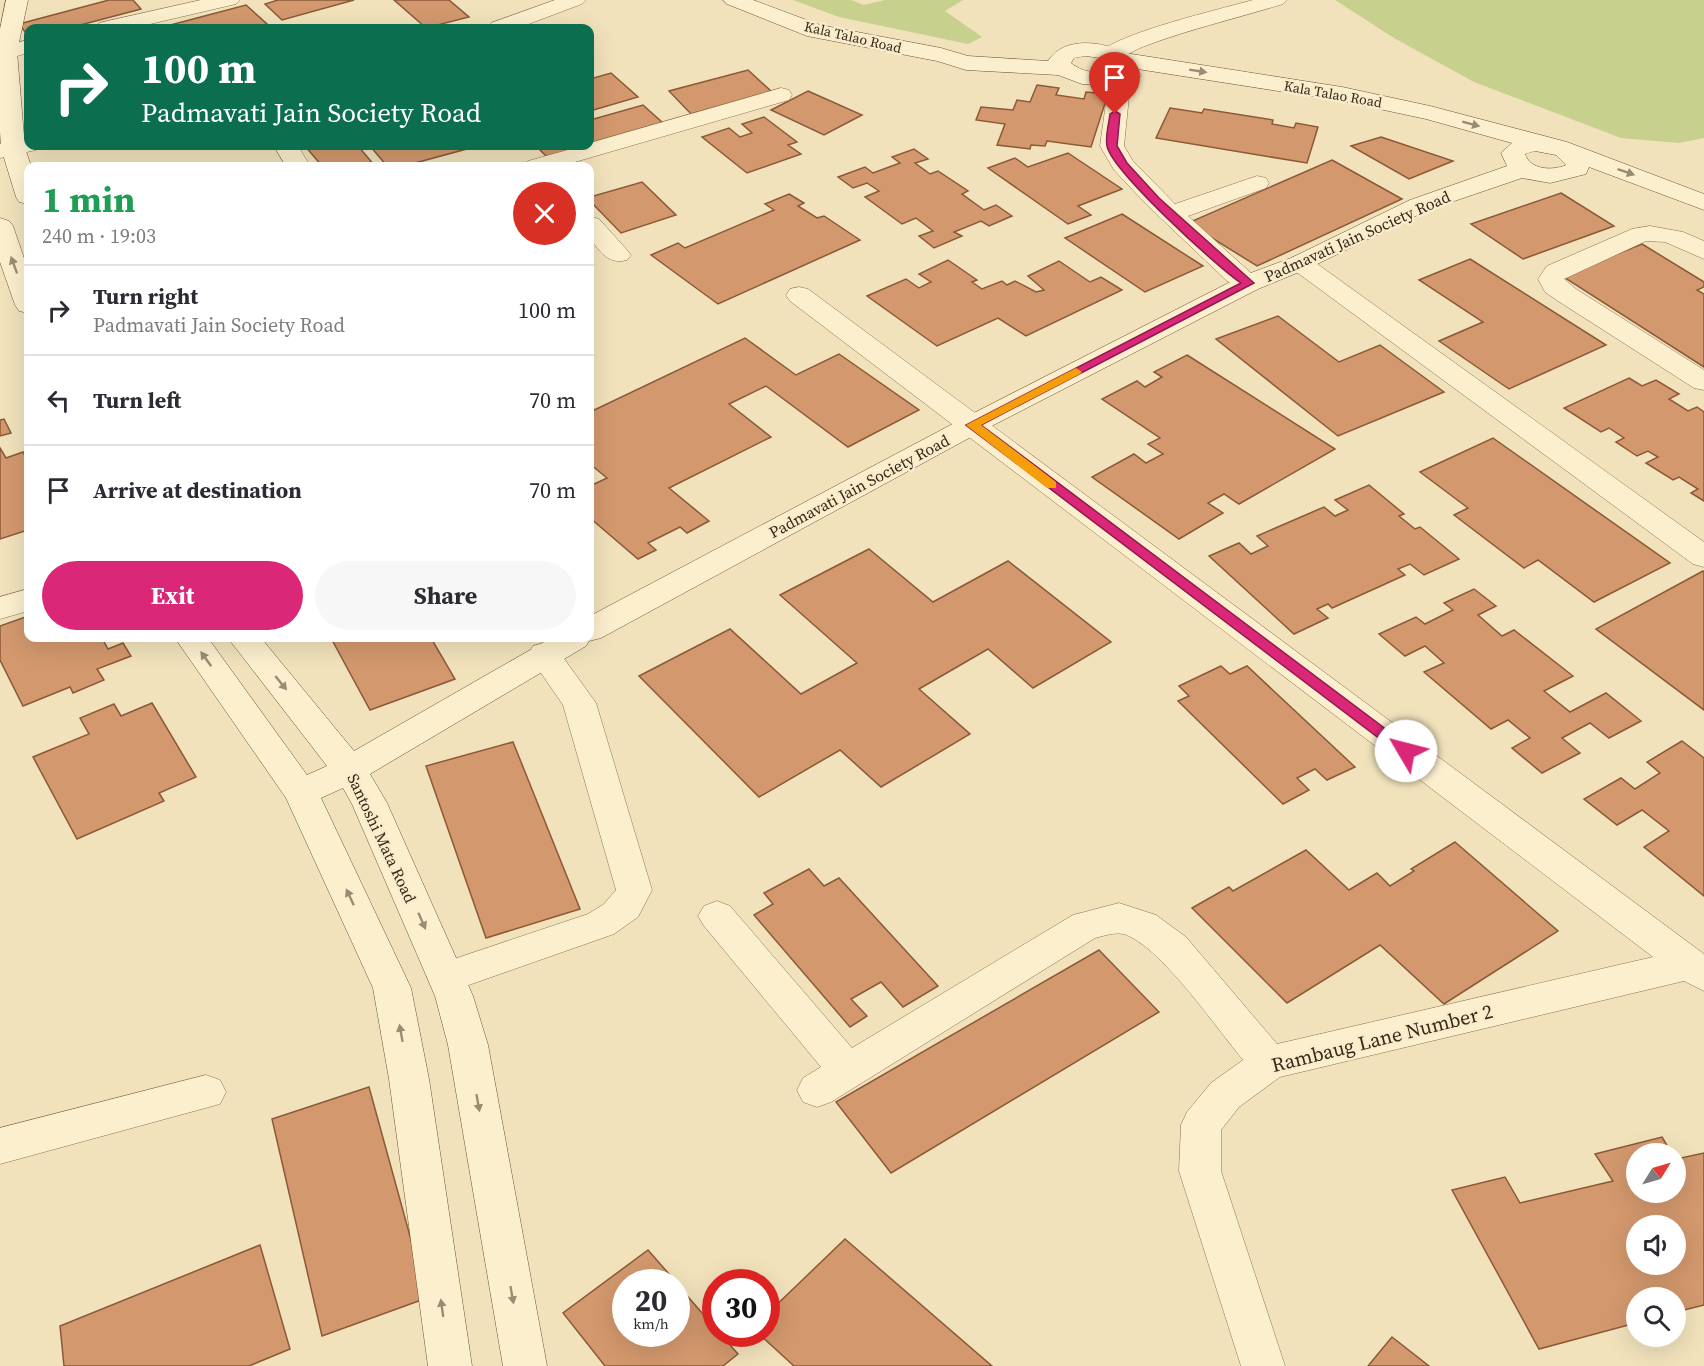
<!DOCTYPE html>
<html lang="en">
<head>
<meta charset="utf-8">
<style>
	body { margin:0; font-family:"Source Serif 4",serif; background:#f7f7f7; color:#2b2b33; height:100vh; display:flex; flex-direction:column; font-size:22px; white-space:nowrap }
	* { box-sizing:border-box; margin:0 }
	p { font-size:20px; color:#7c7c81 }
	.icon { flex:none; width:33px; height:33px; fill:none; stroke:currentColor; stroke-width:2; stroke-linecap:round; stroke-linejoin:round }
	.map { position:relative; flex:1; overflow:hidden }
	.panel { position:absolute; left:24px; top:162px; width:570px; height:480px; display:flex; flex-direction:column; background:#fff; border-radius:12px; box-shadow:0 6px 24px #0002 }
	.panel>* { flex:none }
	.hud { position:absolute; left:24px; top:24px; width:570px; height:126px; border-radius:12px; box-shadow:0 6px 24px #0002; background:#0b6e4f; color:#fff; overflow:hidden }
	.needle { width:39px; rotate:53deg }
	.tools { position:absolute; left:1626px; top:1143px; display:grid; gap:12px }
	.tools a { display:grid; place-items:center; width:60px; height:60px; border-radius:50%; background:#fff; box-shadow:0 6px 24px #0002; font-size:30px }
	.speed { position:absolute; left:612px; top:1269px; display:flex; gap:12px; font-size:30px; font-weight:700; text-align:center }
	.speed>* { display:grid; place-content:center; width:78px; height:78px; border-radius:50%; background:#fff; box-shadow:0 6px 24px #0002; line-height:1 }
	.speed small { font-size:15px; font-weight:400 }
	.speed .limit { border:9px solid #d22; background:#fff; color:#111 }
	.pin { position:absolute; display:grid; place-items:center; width:51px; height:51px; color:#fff; margin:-62px -26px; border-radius:50% 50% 50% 0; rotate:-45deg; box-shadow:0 0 6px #0007 }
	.pin .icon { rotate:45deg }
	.me { position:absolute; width:66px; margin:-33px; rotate:307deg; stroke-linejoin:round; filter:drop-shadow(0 0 4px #0008) }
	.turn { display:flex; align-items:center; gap:21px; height:126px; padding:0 18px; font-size:27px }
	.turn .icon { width:78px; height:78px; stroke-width:2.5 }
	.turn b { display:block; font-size:42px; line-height:51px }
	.round { display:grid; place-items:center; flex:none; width:63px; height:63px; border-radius:32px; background:#f7f7f7 }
	.overview { display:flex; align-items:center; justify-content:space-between; height:102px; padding:0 18px }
	h1 { font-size:36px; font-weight:700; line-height:45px; color:#1e9e55 }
	.cta { display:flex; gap:12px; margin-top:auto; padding:12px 18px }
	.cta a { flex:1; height:69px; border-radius:36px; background:#db2777; color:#fff; font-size:24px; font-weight:700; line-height:69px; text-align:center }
	.cta a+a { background:#f7f7f7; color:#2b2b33 }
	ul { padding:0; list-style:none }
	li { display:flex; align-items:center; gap:18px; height:90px; padding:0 18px; border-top:2px solid #e1e1e2 }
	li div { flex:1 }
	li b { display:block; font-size:22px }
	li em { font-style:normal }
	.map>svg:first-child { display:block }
	.green { fill:#c8d08e }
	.building { fill:#d3986d; stroke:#8b5937; stroke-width:1.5; fill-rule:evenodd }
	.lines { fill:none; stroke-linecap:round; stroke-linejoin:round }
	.street-casing { stroke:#8a7153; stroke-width:1 }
	.secondary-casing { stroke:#6b5237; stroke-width:1 }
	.street { fill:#fcefce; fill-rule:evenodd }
	.secondary { fill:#fcefce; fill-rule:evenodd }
	.oneway { fill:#9a8c74 }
	.route { fill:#db2777; stroke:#8e194d; stroke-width:1.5 }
	.slow { fill:#f59e0b }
	.labels { text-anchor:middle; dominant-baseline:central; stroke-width:5; stroke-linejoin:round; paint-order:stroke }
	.far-street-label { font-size:14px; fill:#37281a; stroke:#f8eccb }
	.street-label { font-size:16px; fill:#37281a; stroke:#f8eccb }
	.near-street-label { font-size:20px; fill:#37281a; stroke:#f8eccb }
</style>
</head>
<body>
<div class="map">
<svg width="1704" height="1366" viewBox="0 0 1704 1366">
	<rect width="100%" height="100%" fill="#f1e2bb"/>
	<g class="green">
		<path d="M793,0H851L864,5L885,0H963L945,11L982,37L968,44L839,17Z"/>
		<path d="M1335,0H1704V138L1679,143L1621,138L1474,82L1394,38Z"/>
	</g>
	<g class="building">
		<path d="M109,0H133L141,9L69,28H28V36L19,24Z"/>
		<path d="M278,0H354L282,20L265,4Z"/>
		<path d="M394,0H449L469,17L426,28Z"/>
		<path d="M246,5L267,24L252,28H159Z"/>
		<path d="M748,70L772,92L691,114L669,91Z"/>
		<path d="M611,73L638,97L590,111V79Z"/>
		<path d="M1037,85L1059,88L1056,95L1084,99L1086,92L1108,94L1091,147L1047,141L1045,146L1031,145L1030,149L997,145L1005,124L976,120L981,107L1013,110L1017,100L1030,102Z"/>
		<path d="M808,91L862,115L824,135L771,110Z"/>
		<path d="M643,105L664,124L548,158L536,146H590V120Z"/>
		<path d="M1170,108L1202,113L1204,109L1273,120L1272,124L1294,128L1296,123L1318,127L1307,163L1156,138Z"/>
		<path d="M764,117L797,142L788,145L801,154L747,173L702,137L729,128L740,137L752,133L742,124Z"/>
		<path d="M1381,137L1453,161L1409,179L1351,146Z"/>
		<path d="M305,146H358L375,166H322Z"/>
		<path d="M370,146H473L474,147L404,166H387Z"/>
		<path d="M914,149L928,159L915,163L930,174L938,171L968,191L962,194L984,210L996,205L1012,216L989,226L981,221L954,232L962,236L934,248L919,236L933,231L916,218L902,224L865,197L879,191L867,183L853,188L838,177L865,167L873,173L900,163L892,157Z"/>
		<path d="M1068,153L1122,189L1078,206L1091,215L1068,224L988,168L1015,158L1028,167Z"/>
		<path d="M1332,160L1402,199L1257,266L1188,223Z"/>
		<path d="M642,182L676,215L621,233L590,201V197Z"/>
		<path d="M1561,193L1614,226L1523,259L1471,224Z"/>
		<path d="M789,194L804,203L798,206L817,218L824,216L860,240L718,304L651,255L678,243L685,248L774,210L765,204Z"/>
		<path d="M1122,214L1203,266L1145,292L1065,238Z"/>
		<path d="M1642,244L1704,282V287L1697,290L1704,294V367L1562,276Z"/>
		<path d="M1470,259L1606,345L1509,389L1439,341L1483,322L1419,280Z"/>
		<path d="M948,260L977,280L972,282L982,289L1002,281L1007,285L1015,281L1036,292L1044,290L1028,276L1059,261L1090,282L1101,277L1122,290L1026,336L998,318L937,346L867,296L906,279L919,288L931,282L919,274Z"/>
		<path d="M1278,316L1339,362L1380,345L1444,392L1338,436L1216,339Z"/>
		<path d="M745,338L796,375L839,354L919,410L848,447L766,386L729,404L771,437L669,488L709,521L687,533L680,527L648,543L656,550L638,559L590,518V486L607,478L590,464V412Z"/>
		<path d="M1187,355L1335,449L1239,504L1224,494L1208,503L1223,513L1179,539L1092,477L1134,454L1146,463L1163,454L1148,444L1160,438L1102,399L1137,381L1145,387L1162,377L1154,372Z"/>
		<path d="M1629,378L1642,386L1656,380L1679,394L1669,399L1688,411L1697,407L1704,412V501L1691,493L1698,489L1679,477L1673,480L1646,463L1658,457L1648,451L1637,456L1616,442L1624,438L1609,428L1601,432L1564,408Z"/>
		<path d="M4,419L11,433L0,436V420Z"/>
		<path d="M1493,438L1670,563L1594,602L1538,560L1524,568L1454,515L1468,508L1420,472Z"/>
		<path d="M0,448L6,458L23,452L28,462V530L0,539Z"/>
		<path d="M1369,485L1404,514L1399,516L1415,529L1420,527L1459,559L1424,575L1410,564L1398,569L1405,575L1332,608L1328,604L1317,609L1328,618L1294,634L1209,556L1239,543L1251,554L1268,546L1257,536L1324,507L1335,516L1348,510L1335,500Z"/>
		<path d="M869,549L933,602L1008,561L1111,642L1033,688L988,649L919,689L970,734L881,787L840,750L759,797L639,676L730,629L801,694L857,663L780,595Z"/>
		<path d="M1703,571L1704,572V710L1596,629Z"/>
		<path d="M1474,589L1496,606L1478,615L1502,636L1514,630L1573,676L1544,691L1570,712L1606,693L1641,721L1609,738L1590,723L1562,738L1580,753L1542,773L1512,748L1530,738L1508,720L1491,729L1424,672L1444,663L1425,646L1405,656L1379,634L1416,617L1425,624L1453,610L1444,603Z"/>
		<path d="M28,616V638H102L108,649L123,643L131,656L97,669L104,680L73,693L70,687L23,706L0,660V626Z"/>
		<path d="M331,638H431L455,679L370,710Z"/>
		<path d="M1221,666L1230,674L1247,666L1355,767L1327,780L1315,769L1297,778L1309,790L1283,804L1178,701L1189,696L1179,686Z"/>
		<path d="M152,703L196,777L159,793L164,801L77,839L33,757L89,734L80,718L114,704L121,716Z"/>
		<path d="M1682,741L1704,758V896L1644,847L1669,831L1642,810L1617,825L1584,799L1621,778L1635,789L1660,773L1647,762Z"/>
		<path d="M513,742L580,909L486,938L426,766Z"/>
		<path d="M1455,842L1558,931L1444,1004L1380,945L1287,1003L1192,908L1229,887L1233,891L1306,850L1349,890L1377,873L1390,886L1414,871L1411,869Z"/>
		<path d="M809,869L824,886L839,878L938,986L903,1007L881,982L851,999L867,1016L850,1027L754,915L773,904L764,893Z"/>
		<path d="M1099,950L1159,1012L891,1173L836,1102Z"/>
		<path d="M369,1087L427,1298L322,1336L272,1119Z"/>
		<path d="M1662,1137L1672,1154H1636V1192H1676V1159L1704,1153V1305L1676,1312V1298H1636V1323L1539,1349L1452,1190L1505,1177L1520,1203L1613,1181L1595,1154ZM1636,1226H1676V1264H1636Z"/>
		<path d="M845,1239L992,1366H794L759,1334H766V1315Z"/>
		<path d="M260,1245L290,1349L249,1366H64L60,1326Z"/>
		<path d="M648,1250L676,1282H626V1334H676V1283L716,1329V1334H720L738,1354L723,1366H605L563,1313Z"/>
		<path d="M1392,1337L1429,1366H1368Z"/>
	</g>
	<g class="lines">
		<g class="street-casing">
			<g id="street">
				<path d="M201,0H240L236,4L133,28H96L99,23Z"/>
				<path d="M555,0H586L582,4L518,28H488L491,23Z"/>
				<path d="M1253,0H1287L1283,4C1238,18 1190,29 1145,46C1131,51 1118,63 1102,59L1099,54C1113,34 1225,8 1253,0Z"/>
				<path d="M28,40V53L6,59L0,57V47Z"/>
				<path d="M1130,68L1138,70L1141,75L1129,96L1124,146L1133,161L1175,204L1257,176L1266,178L1269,183L1266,188L1188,216L1262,283L1258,289C1245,292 1238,287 1227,281L1147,205L1114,170L1100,146L1107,96L1122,70Z"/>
				<path d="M781,88L789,90L792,95L789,100L561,166H525L528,161L582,146H590V143Z"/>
				<path d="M28,138V146H40L36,150L0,158V144Z"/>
				<path d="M274,146H298L310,166H286Z"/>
				<path d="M590,216L599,219L627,250L631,255L627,260C608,265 601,252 590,239Z"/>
				<path d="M1650,226L1683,232L1704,241V259L1665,242L1646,241L1564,279L1576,289L1704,370V390L1694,388L1558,301L1545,292L1538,279L1547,266L1632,229Z"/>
				<path d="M1300,255L1309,258L1704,542V567L1693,564L1291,268L1287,263L1291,258Z"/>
				<path d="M799,287L808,289L1704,954V991L1684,981L1280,1077L1239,1107L1221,1130V1171L1285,1366H1241L1179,1171L1181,1125L1187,1112L1211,1083L1243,1060C1215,1026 1167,956 1131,937C1120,930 1107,935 1095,938L831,1102L817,1107L803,1102L797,1090L803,1078L821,1067L704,926L698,916L704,906L717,901L730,906L852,1048L1073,915L1119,903L1156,915L1186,937L1277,1044L1653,957L790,301L786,295L790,289Z"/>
				<path d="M28,589V611L0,619V597Z"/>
				<path d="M544,643L555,646L596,703L652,890L638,917L614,934L446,993L433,988L427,977L433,966L588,914L604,904L616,890L563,705L528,654L533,646Z"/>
				<path d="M206,1075L220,1080L226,1092L220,1104L0,1164V1128Z"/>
			</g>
		</g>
		<g class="secondary-casing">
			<g id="secondary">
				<path d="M6,0H28L17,52L25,148L31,166H28V204L19,202L16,197L1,148L0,131V29Z"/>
				<path d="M723,0H753L820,25L941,48L968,56L1048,61C1064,36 1102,41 1125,53L1342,87L1430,106L1567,142L1704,194V210L1589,167L1586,174L1550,183L1522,178L1428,210L1309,268L1258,289L982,431L601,638L589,641L586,646L370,774L387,803L473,996L488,1045L547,1366H503L448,1045L435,996L352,804L343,788L321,798L411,988L429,1079L472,1366H428L389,1079L373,988L286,798L175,638H208L307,775L327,766L228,638H261L354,751L551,638H590V616L962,419L1240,277L1291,258L1410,200L1507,166L1501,153L1512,143L1426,119L1342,101L1131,68L1122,79L1098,85L1082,84L1058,75L966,70L937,61L807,36L727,4ZM1086,56L1100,58L1108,62L1109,67C1096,75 1082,72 1071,63L1074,58ZM1535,151L1556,155L1566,165C1552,171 1530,170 1525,154Z"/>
				<path d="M0,218L9,221L13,226L28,270V313L19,311L15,305L0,262Z"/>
			</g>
		</g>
		<use href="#street" class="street"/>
		<use href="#secondary" class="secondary"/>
	</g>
	<defs><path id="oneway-solid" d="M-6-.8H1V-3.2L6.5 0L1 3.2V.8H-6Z" transform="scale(1.5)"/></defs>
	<g class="oneway">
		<use href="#oneway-solid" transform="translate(1198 71) rotate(9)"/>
		<use href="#oneway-solid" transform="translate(1471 124) rotate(15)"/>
		<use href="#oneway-solid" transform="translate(1626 172) rotate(19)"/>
		<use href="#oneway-solid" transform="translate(14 265) rotate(-110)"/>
		<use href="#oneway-solid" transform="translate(206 659) rotate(-126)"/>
		<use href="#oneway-solid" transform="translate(281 683) rotate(51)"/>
		<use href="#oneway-solid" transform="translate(350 897) rotate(-115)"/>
		<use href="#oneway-solid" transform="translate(422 921) rotate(66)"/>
		<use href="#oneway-solid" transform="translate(401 1033) rotate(-100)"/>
		<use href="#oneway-solid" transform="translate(478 1103) rotate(80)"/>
		<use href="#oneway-solid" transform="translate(512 1295) rotate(80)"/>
		<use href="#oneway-solid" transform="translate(442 1308) rotate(-98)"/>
	</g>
	<path class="route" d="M1115,111L1120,114L1117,146L1127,163L1159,198L1254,283L981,425L1411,748L1413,751L1411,755H1401L966,425L1241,283C1217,267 1112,171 1107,146C1105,137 1109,123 1110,114Z"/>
	<path class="slow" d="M1076,368L1082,372L1080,374L981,425L1056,482V488H1047L966,425Z"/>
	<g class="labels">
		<g class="far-street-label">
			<text transform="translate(853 37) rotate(13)">Kala Talao Road</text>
			<text transform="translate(1333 94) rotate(10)">Kala Talao Road</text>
		</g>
		<g class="street-label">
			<text transform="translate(1357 236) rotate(-24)">Padmavati Jain Society Road</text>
			<text transform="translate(859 486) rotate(-28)">Padmavati Jain Society Road</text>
			<text transform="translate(382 838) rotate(65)">Santoshi Mata Road</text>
		</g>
		<g class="near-street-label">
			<text transform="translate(1382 1038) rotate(-14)">Rambaug Lane Number 2</text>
		</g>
	</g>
</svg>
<div class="tools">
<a><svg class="needle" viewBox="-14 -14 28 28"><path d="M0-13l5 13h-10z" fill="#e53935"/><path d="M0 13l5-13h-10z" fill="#7c7c81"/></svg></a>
<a><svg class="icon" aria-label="sound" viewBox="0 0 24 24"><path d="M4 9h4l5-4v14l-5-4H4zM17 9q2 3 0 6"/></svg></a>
<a><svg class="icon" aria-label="search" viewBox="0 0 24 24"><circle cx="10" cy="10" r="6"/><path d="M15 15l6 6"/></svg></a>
</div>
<div class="speed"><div>20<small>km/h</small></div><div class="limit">30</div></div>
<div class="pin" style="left:1115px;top:114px;background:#d93025"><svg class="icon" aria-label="arrive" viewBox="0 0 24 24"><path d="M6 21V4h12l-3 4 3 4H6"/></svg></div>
<svg class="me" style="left:1406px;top:751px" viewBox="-20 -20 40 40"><circle r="19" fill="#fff"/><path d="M0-13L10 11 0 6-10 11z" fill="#db2777"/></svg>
<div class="hud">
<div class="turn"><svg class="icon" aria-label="right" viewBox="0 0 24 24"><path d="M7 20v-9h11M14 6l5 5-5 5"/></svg><div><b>100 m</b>Padmavati Jain Society Road</div></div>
</div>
<section class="panel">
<div class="overview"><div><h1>1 min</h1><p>240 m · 19:03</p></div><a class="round" style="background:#d93025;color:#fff"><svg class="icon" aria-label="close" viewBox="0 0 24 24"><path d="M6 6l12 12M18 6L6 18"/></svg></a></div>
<ul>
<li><svg class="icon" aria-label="right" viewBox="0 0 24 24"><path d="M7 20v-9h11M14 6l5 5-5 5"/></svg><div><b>Turn right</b><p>Padmavati Jain Society Road</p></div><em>100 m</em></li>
<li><svg class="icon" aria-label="left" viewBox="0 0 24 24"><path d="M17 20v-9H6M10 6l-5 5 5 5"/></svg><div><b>Turn left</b></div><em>70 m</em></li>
<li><svg class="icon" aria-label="arrive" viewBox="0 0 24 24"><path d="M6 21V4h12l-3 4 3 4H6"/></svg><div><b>Arrive at destination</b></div><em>70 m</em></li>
</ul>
<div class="cta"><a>Exit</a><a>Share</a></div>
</section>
</div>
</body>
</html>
